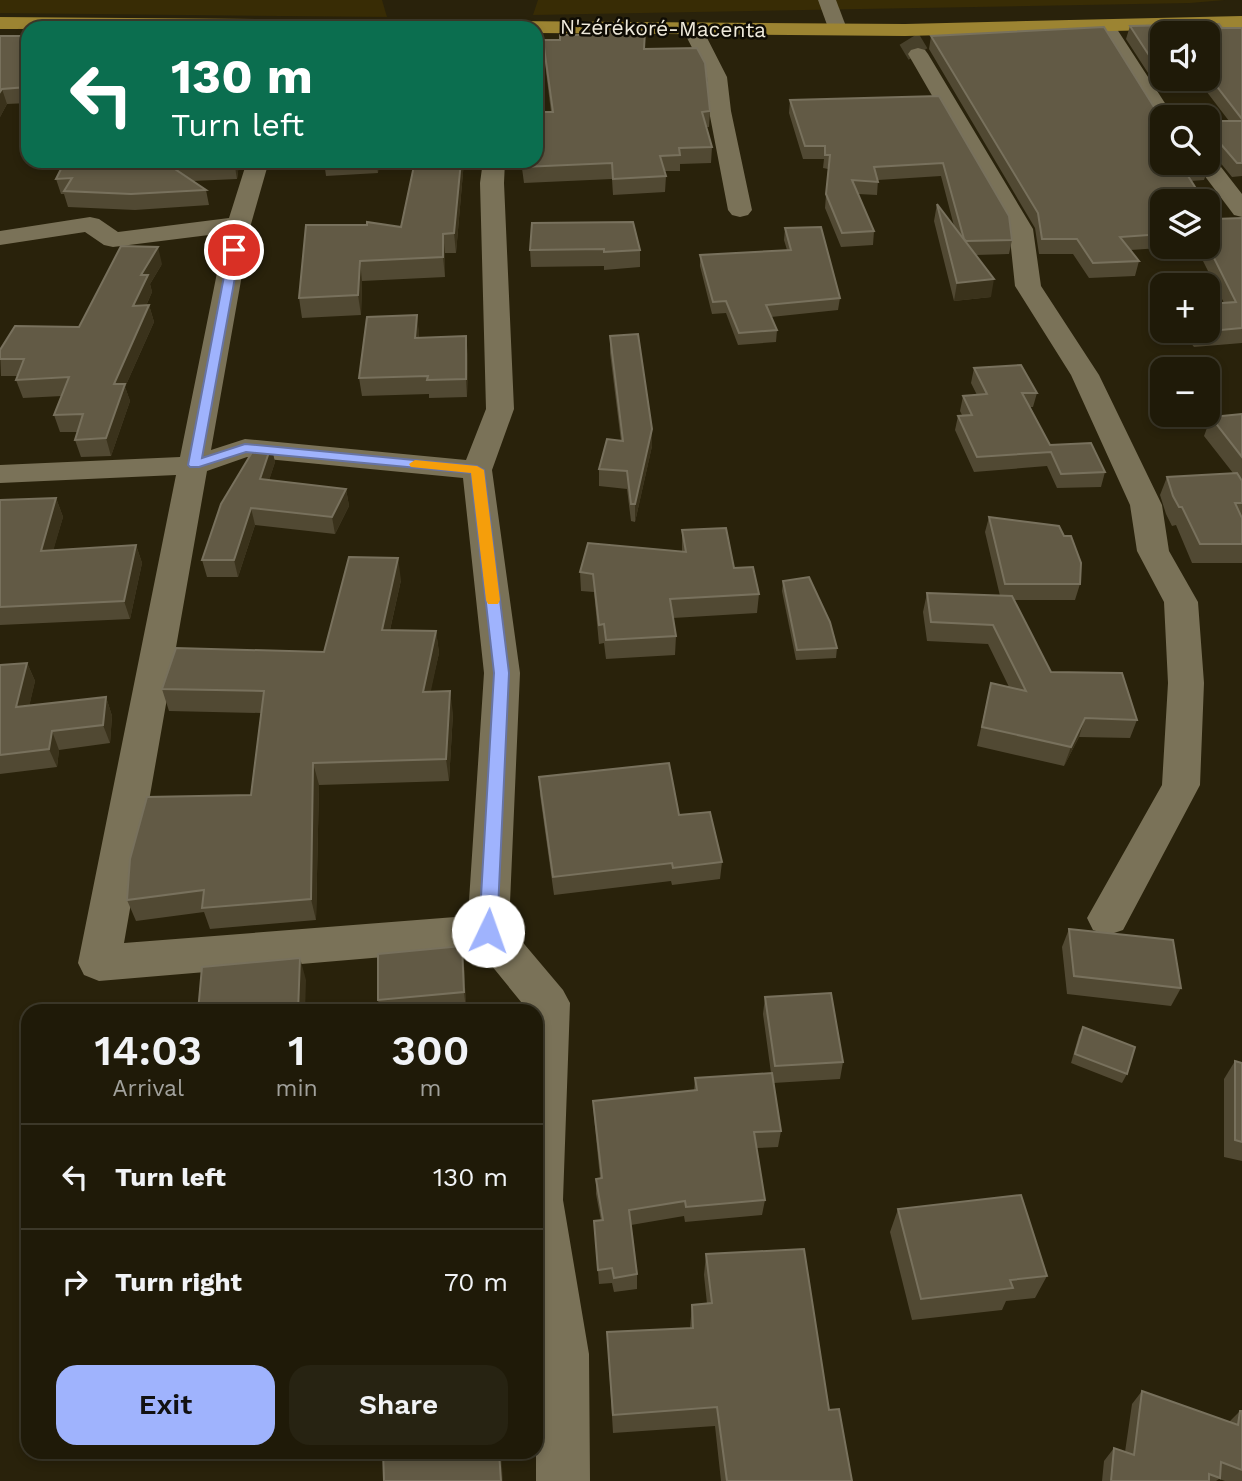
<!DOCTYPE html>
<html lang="en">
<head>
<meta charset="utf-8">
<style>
	body { margin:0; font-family:"Work Sans",sans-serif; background:#272312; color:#f1f3f6; height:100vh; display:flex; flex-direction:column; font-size:26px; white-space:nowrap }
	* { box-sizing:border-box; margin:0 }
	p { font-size:23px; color:#a1a19c }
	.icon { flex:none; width:38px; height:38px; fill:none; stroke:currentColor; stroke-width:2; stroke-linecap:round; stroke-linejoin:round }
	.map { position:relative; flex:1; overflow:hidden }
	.details { position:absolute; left:21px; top:1004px; width:522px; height:455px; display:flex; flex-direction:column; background:#1f1a08; border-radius:21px; box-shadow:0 4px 10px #0003,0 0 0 2px #3c3829 }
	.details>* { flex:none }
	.guide { position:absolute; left:21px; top:21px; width:522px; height:147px; border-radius:21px; box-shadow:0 4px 10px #0003,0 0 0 2px #3c3829; background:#0b6e4f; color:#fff; overflow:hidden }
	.fabs { position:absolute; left:1150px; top:21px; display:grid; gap:14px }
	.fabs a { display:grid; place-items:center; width:70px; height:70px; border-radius:14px; background:#1f1a08; box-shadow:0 4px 10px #0003,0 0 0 2px #3c3829; font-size:35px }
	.pin { position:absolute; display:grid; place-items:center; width:60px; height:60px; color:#fff; margin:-30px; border:4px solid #fff; border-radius:50%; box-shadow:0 2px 7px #0007 }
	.me { position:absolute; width:77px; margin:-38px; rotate:3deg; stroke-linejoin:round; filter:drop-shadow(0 0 5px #0008) }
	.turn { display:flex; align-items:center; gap:24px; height:147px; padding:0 35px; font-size:32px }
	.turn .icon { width:91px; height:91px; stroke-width:2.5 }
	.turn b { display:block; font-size:49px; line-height:60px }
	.eta { display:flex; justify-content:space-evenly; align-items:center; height:119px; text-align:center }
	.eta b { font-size:42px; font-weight:600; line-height:49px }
	.button { display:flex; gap:14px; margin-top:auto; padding:14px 35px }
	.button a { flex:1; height:80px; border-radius:21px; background:#9fb3fd; color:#111; font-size:28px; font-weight:600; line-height:80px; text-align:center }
	.button a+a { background:#272312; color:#f1f3f6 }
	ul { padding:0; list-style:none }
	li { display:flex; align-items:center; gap:21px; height:105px; padding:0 35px; border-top:2px solid #3c3829 }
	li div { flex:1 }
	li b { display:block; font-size:26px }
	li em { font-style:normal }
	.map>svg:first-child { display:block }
	.green { fill:#382c05 }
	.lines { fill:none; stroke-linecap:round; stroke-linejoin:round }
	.minor-tunnel { stroke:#47402a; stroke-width:22; stroke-dasharray:22 10; stroke-linecap:butt }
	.minor { fill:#7a7258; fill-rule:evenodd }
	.trunk { fill:#9c8432; fill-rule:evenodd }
	.wall { fill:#514933 }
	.shaded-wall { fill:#3a321b }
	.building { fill:#625a45; stroke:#78715d; stroke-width:2 }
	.route { fill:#9fb3fd; stroke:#6774a4; stroke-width:2 }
	.slow { fill:#f59e0b }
	.labels { text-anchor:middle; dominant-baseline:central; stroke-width:5; stroke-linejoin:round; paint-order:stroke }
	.far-street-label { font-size:21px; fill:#efeadc; stroke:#0f0c04 }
</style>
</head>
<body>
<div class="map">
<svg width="1242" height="1481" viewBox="0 0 1242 1481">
	<rect width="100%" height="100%" fill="#29220b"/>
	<g class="green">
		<path d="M0,0H382L387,17L0,13Z"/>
		<path d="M538,0H1225L1190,3L533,15Z"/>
	</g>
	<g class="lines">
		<path class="minor-tunnel" d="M909,39L918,54"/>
		<g class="minor">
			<path d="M818,0H836L847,29L844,33H830Z"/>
			<path d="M1106,21L1113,23L1174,117H1162V123L1155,122L1096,27Z"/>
			<path d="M693,24L703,30L727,77L731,111L752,210L748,215L740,217L732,215L728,210L709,111L707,77L683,30Z"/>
			<path d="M918,48L925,50L928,54L1033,229L1041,286L1099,375L1162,505L1169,551L1198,602L1204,683L1200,785L1123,930L1108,935L1093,930L1087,918L1162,785L1168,683L1164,602L1137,551L1130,505L1071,375L1015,286L1009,229L908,54L911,50Z"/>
			<path d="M1208,157L1214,158L1242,194V217L1234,215L1195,163H1208Z"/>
			<path d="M247,161H269L251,224L211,450L245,439L466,460L486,409L480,183L483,161H505L504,183L514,409L492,470L520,673L509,926L563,990L570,1003L563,1200L589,1354L590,1481H536V1012H526V1008L478,949L99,981L84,975L78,963L176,475L0,483V465L180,457L225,233L113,247L104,245L85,232L0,245V231L90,217L99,219L118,232L229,218ZM247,457L463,478L484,673L468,916L124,943L207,471Z"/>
		</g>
		<path class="trunk" d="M1242,16V28L905,36L536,33V28L0,29V17L905,24Z"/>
	</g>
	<g class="wall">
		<path d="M1130,26L1242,28V176L1232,177L1214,155L1208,154V156V121H1229L1197,79H1208V33H1162V75L1150,76L1126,39Z"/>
		<path d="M0,36H28V103L7,104L0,117Z"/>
		<path d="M931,36L1156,110L1209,166L1204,180L1191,181L1162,201V247H1174L1131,250L1139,261L1135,276L1089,278L1073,254H1039L1035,228L929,49Z"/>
		<path d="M543,40L645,49L710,111L709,127H706L712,147L711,163L680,164V171H664L666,176L665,192L613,195L612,179L524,183L521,161H536L551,112L544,55Z"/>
		<path d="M939,96L1012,240L1009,254L976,255L991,297L954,301L934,221L937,204L954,226L941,176L878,180L877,195L858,194L874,231L873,245L841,247L825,208L828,169L823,168L824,159H803L789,113L790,100Z"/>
		<path d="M65,161H243V164H239L237,179L193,181L206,190L209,205L135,210L68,207L64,194H61L56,179Z"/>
		<path d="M324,161H379L378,173L326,176Z"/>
		<path d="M464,161L456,253H445V277L362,281L361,315L302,318L299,298L401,227Z"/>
		<path d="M1242,218V343L1194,347L1181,331H1208L1224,303L1196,247H1208L1215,219Z"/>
		<path d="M532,223L640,250V267L604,270V266L531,267L530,250Z"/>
		<path d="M785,228L840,298L838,310L771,317L777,330L776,342L738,345L726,313L712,314L700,266V255L787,250L784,240Z"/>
		<path d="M162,264L150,284L152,292L146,306L149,305L154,322L125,387L130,401L111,456L81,457L75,440L78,432H60L54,415L62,396L23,398L16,380L18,376H1L0,350L79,327Z"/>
		<path d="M417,315L419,338L468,354L467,397L429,398V394L362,396L359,378Z"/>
		<path d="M610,336L652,429V446L635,522L631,521L627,489L599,486V469L621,441L610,353Z"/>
		<path d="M974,368L1037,393L1033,407H1029L1050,445L1105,472L1101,487L1057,488L1047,466L974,472L955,430L958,416L962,415L960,411L963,396L977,395L971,383Z"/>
		<path d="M1242,414V563H1192L1176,525L1172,526L1166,514L1160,495L1167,477L1233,473L1204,436L1211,417Z"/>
		<path d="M271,446L275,462L269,480L346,489L349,506L335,534L255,525L238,577H207L202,560Z"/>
		<path d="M56,498L63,517L53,550L136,545L142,563L130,619L0,625V500Z"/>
		<path d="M989,517L1080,584L1075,600H1014L1051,672L1137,720L1130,738L1079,737L1064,766L977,746L991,683L1009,687L988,644L927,641L923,612L927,593L1000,596L985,532Z"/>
		<path d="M682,530L734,568L759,594L757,613L673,618L676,636L675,655L606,659L604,643L599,644L594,592L581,591L580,572L682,552Z"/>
		<path d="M401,580L390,630L436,631L439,653L430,692L453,713L449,781L319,785L316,920L210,929L204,912L136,921L127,900L251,795L261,713L169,711L162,689L324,652Z"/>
		<path d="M783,581L837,648L836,658L796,660L782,591Z"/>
		<path d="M27,663L35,681L29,706L106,697L112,716L110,743L59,750L57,767L0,774V755Z"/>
		<path d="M539,777L679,815L722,862L720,879L672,885L671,881L554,895L540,795Z"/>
		<path d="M1069,929L1181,988L1171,1006L1067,994L1062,947Z"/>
		<path d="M462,946L464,964L466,1009L446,1012H380L378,1000Z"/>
		<path d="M765,997L843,1062L840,1079L773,1083L781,1131L778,1147L756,1148L765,1200L762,1215L685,1222L684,1216L631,1225L637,1274V1289L614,1292L612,1283L599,1284L594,1221H601L596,1194V1179L600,1178L594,1117L593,1101L694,1091L695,1078L771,1073L763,1014Z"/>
		<path d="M1083,1027L1127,1074L1122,1083L1071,1063L1079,1035Z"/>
		<path d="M1235,1061L1242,1063V1161L1224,1157V1079Z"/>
		<path d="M898,1209L1047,1276L1035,1298L1006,1301L1002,1310L912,1320L890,1232Z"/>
		<path d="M706,1254L829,1410L852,1481H721L715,1426L613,1433L607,1332L690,1328L692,1305L707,1304L704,1275Z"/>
		<path d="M1142,1391L1229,1422L1240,1411H1242V1481H1225L1219,1479L1216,1481H1102L1104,1461L1114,1448L1125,1452L1132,1404Z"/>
		<path d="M179,1452H207L180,1455Z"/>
	</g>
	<g class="shaded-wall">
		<path d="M2,89L7,104L0,117V92Z"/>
		<path d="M234,161H238L239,164L237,179Z"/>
		<path d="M376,161H379L378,173Z"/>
		<path d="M461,161H464L456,253L454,233Z"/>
		<path d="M443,234L445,253V277L443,257Z"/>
		<path d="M158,247L162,264L150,284L152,292L138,324L133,306L141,275Z"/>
		<path d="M360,261L362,281L361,315L358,295Z"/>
		<path d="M994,279L991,297L954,301L957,283Z"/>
		<path d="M149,305L154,322L125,387L130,401L111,456L106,438L114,384Z"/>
		<path d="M417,315L419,333L417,355L415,338Z"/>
		<path d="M466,336L468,354L467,397L466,379Z"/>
		<path d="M652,429V446L635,522V504Z"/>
		<path d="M271,446L275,462L264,496L260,479Z"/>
		<path d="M346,489L349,506L335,534L332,517Z"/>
		<path d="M56,498L63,517L48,569L41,551Z"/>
		<path d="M251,508L255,525L238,577L234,560Z"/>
		<path d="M136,545L142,563L130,619L124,601Z"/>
		<path d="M398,558L401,580L385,652L382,630Z"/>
		<path d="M436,631L439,653L426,714L423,692Z"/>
		<path d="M27,663L35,681L25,725L16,707Z"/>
		<path d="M450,691L453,713L449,781L446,759Z"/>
		<path d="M106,697L112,716L110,743L103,725Z"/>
		<path d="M1085,718L1079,737L1064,766L1071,747Z"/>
		<path d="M52,731L59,750L57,767L49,749Z"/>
		<path d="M313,763L319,785L316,920L311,899Z"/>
		<path d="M462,946L464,964L466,1009L464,992Z"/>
		<path d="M300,958L306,980L305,1012H298Z"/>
		<path d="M499,1452H501L503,1481H501Z"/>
	</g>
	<g class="building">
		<path d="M1219,24L1222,28H1242V119L1208,75V33H1162V62L1154,63L1130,26Z"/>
		<path d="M1104,27L1156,110L1165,112L1168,117H1162V163H1207L1209,166L1183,168L1204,201H1162V234L1120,237L1139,261L1093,263L1077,239H1042L1038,213L931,36Z"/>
		<path d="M606,31H645L644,49L697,48L705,63L710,111L702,112L712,147L679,148L680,155L660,156L666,176L613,179L612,163L523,167L522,161H536V112H553L543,40H560V35H606Z"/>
		<path d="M0,36H28L27,87L2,89L0,92Z"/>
		<path d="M939,96L1009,216L1012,240L966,241L964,239L943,163L874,167L878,182L852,180L874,231L842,233L826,194L830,155H825V146H805L790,100Z"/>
		<path d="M1208,121H1242V163H1237L1219,142L1213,141L1210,147H1208Z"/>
		<path d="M65,161H234V164L172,167L206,190L131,194L64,191L72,178L56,179Z"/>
		<path d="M415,161H461L454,233L443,234V257L360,261L358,295L299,298L306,225H367V222L401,227Z"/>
		<path d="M937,204L994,279L957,283Z"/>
		<path d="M1208,207L1215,219L1242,218V328L1199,332L1198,331H1208V304L1236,302L1208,246Z"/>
		<path d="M633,222L640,250L604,252V249L530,250L532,223Z"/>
		<path d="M821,227L840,298L766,305L777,330L739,333L726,301L713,302L700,255L791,250L785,228Z"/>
		<path d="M121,246L158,247L141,275H148L133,306L149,305L114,384H125L106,438L75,440L83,414L54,415L69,377L16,380L24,359H0V350L15,326L79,327Z"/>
		<path d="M417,315L415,338L466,336V379L427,380L428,376L359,378L367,317Z"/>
		<path d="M638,334L652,429L635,504H631L627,471L599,469L607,439L623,441L610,336Z"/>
		<path d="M1021,365L1037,393H1022L1050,445L1091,443L1105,472L1061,474L1051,452L977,457L958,416L972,415L963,396L987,394L974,368Z"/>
		<path d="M1242,414V457L1211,417Z"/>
		<path d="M257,444L271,446L260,479L346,489L332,517L251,508L234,560H202L221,504Z"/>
		<path d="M1237,473L1242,481V503H1235L1242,518V544H1200L1182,507H1179L1173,496L1167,477Z"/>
		<path d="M56,498L41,551L136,545L124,601L0,607V500Z"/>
		<path d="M989,517L1059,526L1064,536H1071L1081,563L1080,584H1005Z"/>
		<path d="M726,528L734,568L753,567L759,594L670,599L676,636L606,640L604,624L599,625L593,574L580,572L588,543L686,552L682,530Z"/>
		<path d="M349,557L398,558L382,630L436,631L423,692L450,691L446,759L313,763L311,899L202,908L204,890L127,900L130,859L147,797L251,795L264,691L162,689L176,648L324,652Z"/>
		<path d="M809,577L830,622L837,648L797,650L783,581Z"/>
		<path d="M927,593L1012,596L1051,672L1122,673L1137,720L1085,718L1071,747L982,727L991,683L1026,691L993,625L931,622Z"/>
		<path d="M27,663L16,707L106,697L103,725L52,731L49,749L0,755V665Z"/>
		<path d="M669,763L679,815L710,812L722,862L673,868L672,863L553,877L539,777Z"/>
		<path d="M1069,929L1173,940L1181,988L1074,976Z"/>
		<path d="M462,946L464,992L378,1000V954Z"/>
		<path d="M300,958L298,1012H198L202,967Z"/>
		<path d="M831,993L843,1062L775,1066L765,997Z"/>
		<path d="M1083,1027L1135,1047L1127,1074L1075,1054Z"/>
		<path d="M1235,1061L1242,1063V1142L1235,1140Z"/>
		<path d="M772,1073L781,1131L754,1132L765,1200L686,1207L685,1201L629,1210L637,1274L614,1278L612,1268L598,1270L594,1221L603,1220L596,1179L602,1178L593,1101L697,1090L695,1078Z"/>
		<path d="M1021,1195L1047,1276L1010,1280L1013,1288L921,1299L898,1209Z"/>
		<path d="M804,1249L829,1410L839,1409L852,1481H727L717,1407L613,1415L607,1332L693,1328L692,1305L712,1303L706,1254Z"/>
		<path d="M1142,1391L1238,1425L1240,1411H1242V1470L1221,1462L1220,1478L1209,1474V1481H1111L1114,1448L1134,1455Z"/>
		<path d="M383,1452H499L501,1481H384Z"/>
	</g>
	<path class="route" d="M234,247L240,250L202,458L245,444L477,466L484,470L509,673L497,931L494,936L488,938L482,936L479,931L494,673L471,473L246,452L199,467H190L188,465L229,250Z"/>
	<path class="slow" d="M415,460L477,466L484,470L500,600L498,604H488L486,600L471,473L411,467L409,464Z"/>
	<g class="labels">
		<g class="far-street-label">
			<text transform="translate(663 28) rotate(1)">N'zérékoré-Macenta</text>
		</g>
	</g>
</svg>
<div class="fabs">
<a><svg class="icon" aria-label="sound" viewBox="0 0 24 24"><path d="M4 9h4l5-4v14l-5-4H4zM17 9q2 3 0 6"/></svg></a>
<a><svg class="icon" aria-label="search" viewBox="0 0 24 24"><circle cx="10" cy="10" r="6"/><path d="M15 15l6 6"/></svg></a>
<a><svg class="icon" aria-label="layers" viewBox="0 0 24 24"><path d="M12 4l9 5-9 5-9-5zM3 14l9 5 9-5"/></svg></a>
<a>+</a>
<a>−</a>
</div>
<div class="pin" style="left:234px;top:250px;background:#d93025"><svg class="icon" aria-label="arrive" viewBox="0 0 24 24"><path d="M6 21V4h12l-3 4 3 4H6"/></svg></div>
<svg class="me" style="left:488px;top:931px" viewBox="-20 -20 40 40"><circle r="19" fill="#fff"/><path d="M0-13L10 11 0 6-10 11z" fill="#9fb3fd"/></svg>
<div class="guide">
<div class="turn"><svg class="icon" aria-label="left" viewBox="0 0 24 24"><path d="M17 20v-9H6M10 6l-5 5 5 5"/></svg><div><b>130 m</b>Turn left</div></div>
</div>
<section class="details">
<div class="eta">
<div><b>14:03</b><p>Arrival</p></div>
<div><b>1</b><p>min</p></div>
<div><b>300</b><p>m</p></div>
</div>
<ul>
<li><svg class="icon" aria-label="left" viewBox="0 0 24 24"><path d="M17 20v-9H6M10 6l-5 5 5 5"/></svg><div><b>Turn left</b></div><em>130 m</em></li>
<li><svg class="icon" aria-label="right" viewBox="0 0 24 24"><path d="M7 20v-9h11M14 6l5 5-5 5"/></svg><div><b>Turn right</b></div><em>70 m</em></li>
</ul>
<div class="button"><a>Exit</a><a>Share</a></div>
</section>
</div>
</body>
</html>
